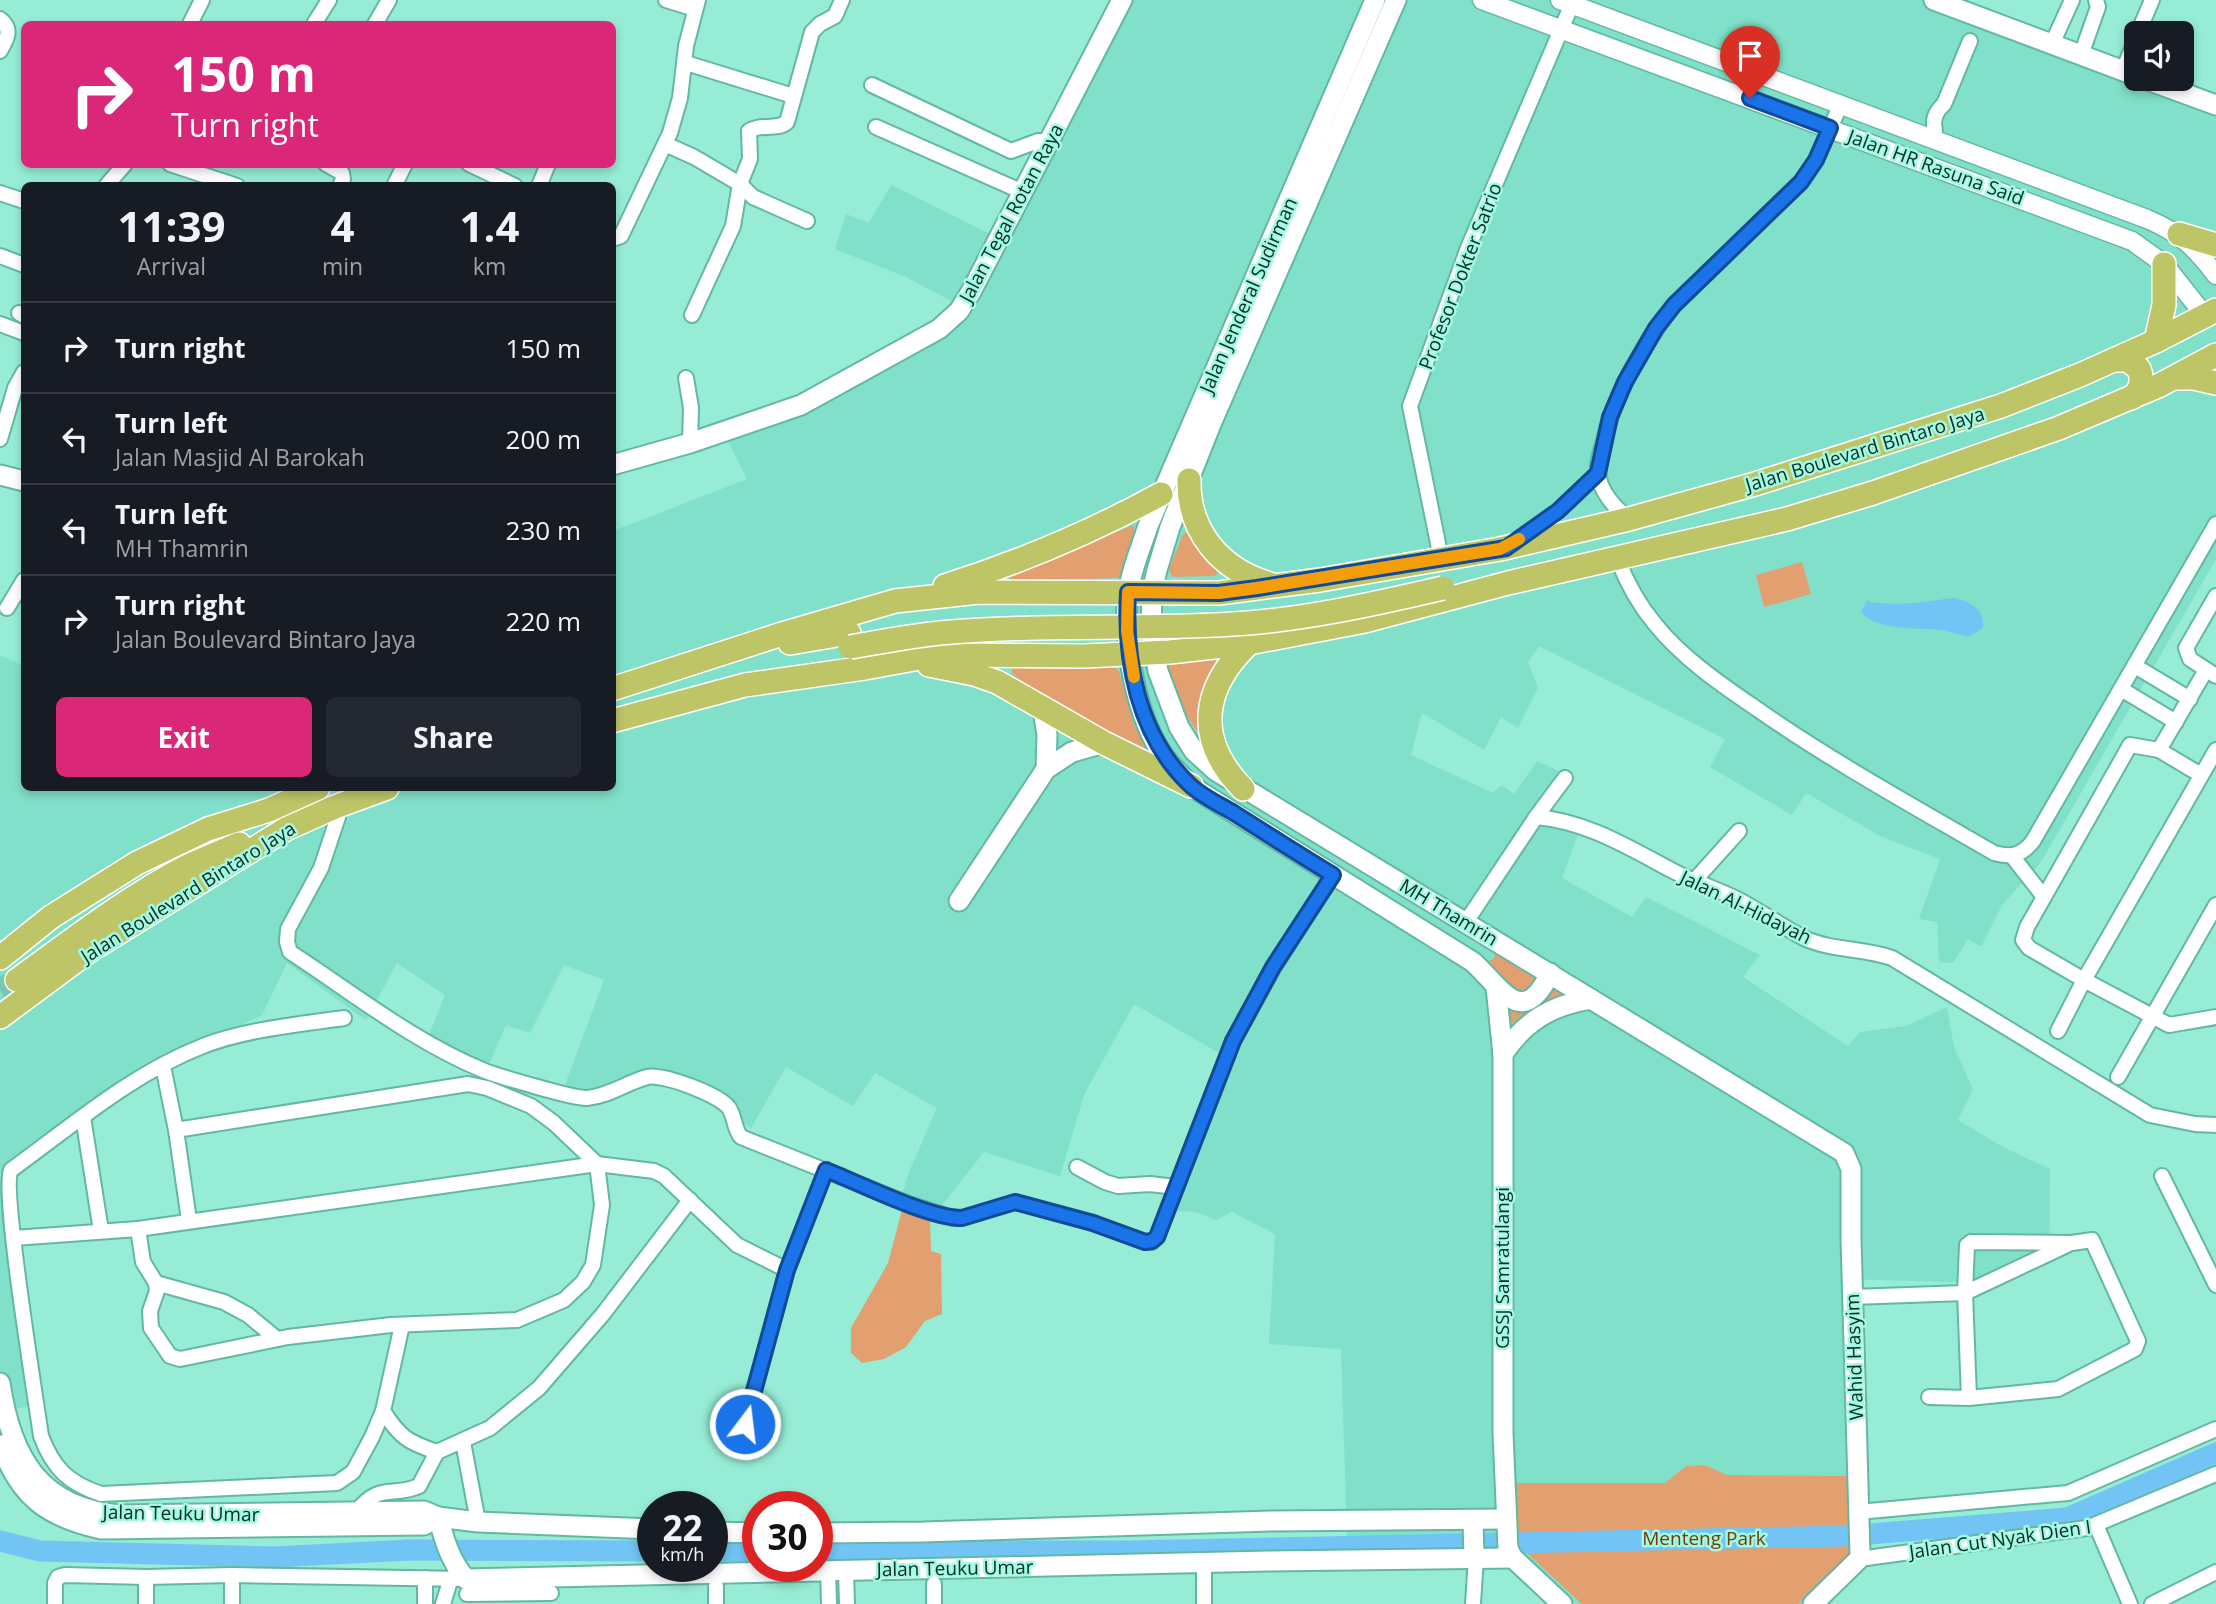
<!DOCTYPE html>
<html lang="en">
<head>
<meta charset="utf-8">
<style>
	body { margin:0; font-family:"Open Sans",sans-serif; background:#242831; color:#f1f3f6; height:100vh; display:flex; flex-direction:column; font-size:26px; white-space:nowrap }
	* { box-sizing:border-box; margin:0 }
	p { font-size:23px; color:#9ea1a6 }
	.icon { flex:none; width:38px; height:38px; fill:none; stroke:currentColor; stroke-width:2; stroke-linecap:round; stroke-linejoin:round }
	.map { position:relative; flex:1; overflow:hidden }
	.side { position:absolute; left:21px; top:182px; width:595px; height:609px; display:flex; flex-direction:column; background:#171b24; border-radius:10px; box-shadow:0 4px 10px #0003 }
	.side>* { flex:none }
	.top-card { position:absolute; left:21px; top:21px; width:595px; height:147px; border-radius:10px; box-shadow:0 4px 10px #0003; background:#db2777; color:#fff; overflow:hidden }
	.tools { position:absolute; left:2124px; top:21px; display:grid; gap:14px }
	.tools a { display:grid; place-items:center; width:70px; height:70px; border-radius:10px; background:#171b24; box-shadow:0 4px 10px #0003; font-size:35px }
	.speed { position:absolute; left:637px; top:1491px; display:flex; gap:14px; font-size:35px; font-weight:700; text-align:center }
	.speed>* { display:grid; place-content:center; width:91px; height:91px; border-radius:50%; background:#171b24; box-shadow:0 4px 10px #0003; line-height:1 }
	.speed small { font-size:18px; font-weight:400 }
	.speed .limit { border:10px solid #d22; background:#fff; color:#111 }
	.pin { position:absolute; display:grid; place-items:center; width:60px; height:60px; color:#fff; margin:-72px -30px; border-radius:50% 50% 50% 0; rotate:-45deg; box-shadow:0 0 7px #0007 }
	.pin .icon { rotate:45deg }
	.me { position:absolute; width:77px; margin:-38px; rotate:15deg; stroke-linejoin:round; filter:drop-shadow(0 0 5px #0008) }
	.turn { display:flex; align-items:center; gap:24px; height:147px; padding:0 35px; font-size:32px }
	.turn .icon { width:91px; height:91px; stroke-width:2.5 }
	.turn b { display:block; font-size:49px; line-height:60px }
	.eta { display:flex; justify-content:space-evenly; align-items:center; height:119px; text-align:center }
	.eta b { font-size:42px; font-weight:700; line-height:49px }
	.button { display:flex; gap:14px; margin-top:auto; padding:14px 35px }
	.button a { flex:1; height:80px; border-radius:10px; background:#db2777; color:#fff; font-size:28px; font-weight:700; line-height:80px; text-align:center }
	.button a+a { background:#242831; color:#f1f3f6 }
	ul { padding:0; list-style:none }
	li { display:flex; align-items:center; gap:21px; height:91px; padding:0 35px; border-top:2px solid #363941 }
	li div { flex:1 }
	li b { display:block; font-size:26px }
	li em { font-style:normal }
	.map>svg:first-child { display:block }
	.built { fill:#81e0c9 }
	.green { fill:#e2a071 }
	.water { fill:#72c4f4 }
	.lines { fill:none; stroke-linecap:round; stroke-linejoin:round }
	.river { stroke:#72c4f4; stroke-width:21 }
	.primary-tunnel { stroke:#79c6b2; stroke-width:23; stroke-dasharray:23 11; stroke-linecap:butt }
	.minor-casing { stroke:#63b8a3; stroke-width:18 }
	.tertiary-casing { stroke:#63b8a3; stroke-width:21 }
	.secondary-casing { stroke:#63b8a3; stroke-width:23 }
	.primary-casing { stroke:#fff; stroke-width:26 }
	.minor { stroke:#fff; stroke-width:14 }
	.tertiary { stroke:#fff; stroke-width:18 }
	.secondary { stroke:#fff; stroke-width:19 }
	.primary { stroke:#bdc567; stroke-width:23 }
	.primary-bridge-casing { stroke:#fff; stroke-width:26; stroke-linecap:butt }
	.primary-bridge { stroke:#bdc567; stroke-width:23 }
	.route-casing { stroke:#114b97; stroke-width:18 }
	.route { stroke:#1a73e8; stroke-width:12 }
	.slow { stroke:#f59e0b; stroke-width:12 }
	.labels { text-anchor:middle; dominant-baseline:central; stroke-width:5; stroke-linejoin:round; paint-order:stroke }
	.street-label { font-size:19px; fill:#072d25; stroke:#a3f9e2 }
	.park-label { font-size:19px; fill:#733b08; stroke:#a3f9e2 }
</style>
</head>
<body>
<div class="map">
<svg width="2216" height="1604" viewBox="0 0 2216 1604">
	<rect width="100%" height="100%" fill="#96ecd5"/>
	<g class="built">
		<path d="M1120,0H1952L2216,99V559L2041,862L2002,905L1981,947L1968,939L1953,963L1939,962L1937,922L1919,919L1940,859L1882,837L1806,793L1792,815L1710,767L1725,739L1539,646L1528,662L1538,688L1518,728L1501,717L1484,750L1422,713L1411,755L1493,793L1502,785L1514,794L1537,761L1572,777L1551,809L1581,826L1562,878L1632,917L1646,897L1760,955L1743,977L1848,1046L1860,1032L1906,1026L1947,1007L1954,1047L1973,1089L1958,1120L2005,1148L2050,1169L2049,1253L1986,1283L1844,1279L1855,1552L1805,1604H1576L1510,1541L1347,1536L1341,1349L1269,1344L1275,1234L1232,1212L1216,1220L1196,1212L1174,1211L1229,1059L1134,1004L1084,1095L1060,1176L984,1152L939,1209L901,1198L909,1172L937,1108L875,1073L853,1106L786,1067L751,1128L703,1095L650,1076L604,1094L562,1093L604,980L564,965L530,1033L506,1025L487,1069L428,1037L445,995L397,963L366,1020L287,963L262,1015L128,1081L0,1173V655L24,666V788H612L613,531L747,479L728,441L887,369L955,303L906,277L835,249L846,214L869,223L891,185L994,236Z"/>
		<path d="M0,1176L29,1407L0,1409Z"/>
	</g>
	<g class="green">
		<path d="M1133,525C1138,537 1130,569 1120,578L1010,582L1009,577Z"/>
		<path d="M1188,532L1194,536L1197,547L1217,568L1218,573L1215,576L1173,577L1171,575L1169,569L1183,534Z"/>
		<path d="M1802,562L1811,594L1764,607L1756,575Z"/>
		<path d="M1213,659L1216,661V667L1198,733C1183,711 1172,687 1164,662Z"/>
		<path d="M1016,665L1114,666L1119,671L1134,725L1154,758L1017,679L1012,673V668Z"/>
		<path d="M1496,946L1576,993C1543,1000 1529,1007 1505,1031L1484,963L1494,959Z"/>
		<path d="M902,1210L930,1219L931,1251L941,1254L942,1314L925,1321L906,1347L884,1359L862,1363L851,1353V1328L888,1263Z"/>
		<path d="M1705,1465L1727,1475L1849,1476L1852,1550L1798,1604H1582L1515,1542L1511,1483H1665L1686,1466Z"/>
	</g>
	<path class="water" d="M1955,598C1970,603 1985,608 1983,627C1979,630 1975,635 1969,636C1961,636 1950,631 1941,630C1919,627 1874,632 1861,611L1867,601C1897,608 1925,601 1955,598Z"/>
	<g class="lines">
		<g class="river">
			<path d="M0,1541L40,1551L273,1557L409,1550L653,1551"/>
			<path d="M712,1551H758"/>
			<path d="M817,1551H1129L1844,1536L2067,1518L2216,1453"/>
		</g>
		<path class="primary-tunnel" d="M0,990L17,980"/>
		<g class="minor-casing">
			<g id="minor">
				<path d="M666,0L695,9"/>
				<path d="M0,19C13,29 7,39 0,51"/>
				<path d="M190,24L202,0"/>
				<path d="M314,24L329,0"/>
				<path d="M375,24L389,0"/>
				<path d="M2138,33L2152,0"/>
				<path d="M2052,44L2072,0"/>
				<path d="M2081,55L2098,7L2096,0"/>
				<path d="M686,63L793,96"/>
				<path d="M2123,70L2137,37"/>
				<path d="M872,85L1011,151L1038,141L1049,142"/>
				<path d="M876,127L1023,192"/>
				<path d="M1935,130C1932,120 1936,111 1944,104L1970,41"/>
				<path d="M665,144L694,157L740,184L753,197L807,221"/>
				<path d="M170,164L237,186"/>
				<path d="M326,164L342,173L343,179L340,186"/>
				<path d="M469,164L515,186"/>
				<path d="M106,186L125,164"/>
				<path d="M394,186L405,164"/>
				<path d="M539,186L548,164"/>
				<path d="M0,193L24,201"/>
				<path d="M612,239L621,236L670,133L680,98L686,46L698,0"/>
				<path d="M0,256L24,265"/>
				<path d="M19,313L24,316"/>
				<path d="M692,315L733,226L740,184L750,159L749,131C760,123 777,131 787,122L812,32L820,24L835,16L842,0"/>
				<path d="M0,324L24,333"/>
				<path d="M686,378L691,408L690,443"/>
				<path d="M0,439L15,388L24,372"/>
				<path d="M1629,519C1615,508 1598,490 1598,470C1597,462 1601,452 1603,444C1615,393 1642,346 1674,305L1801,182L1816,160L1840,106"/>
				<path d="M1518,539L1558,511L1598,473"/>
				<path d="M1441,558L1410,406L1468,248L1572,4"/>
				<path d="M1618,560C1627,583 1639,605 1655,624C1682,658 1722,685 1757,709C1833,762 1915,807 1994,853C2012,858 2022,855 2033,841L2216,524"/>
				<path d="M2216,596L2186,648L2190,659L2216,676"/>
				<path d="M7,608L24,580"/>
				<path d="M2135,666L2190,699"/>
				<path d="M2121,689L2176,722"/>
				<path d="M2159,750L2206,670"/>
				<path d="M2201,775L2159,750L2130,745L2027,927L2023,940L2029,948L2084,980L2169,1025L2216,1017"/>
				<path d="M335,807L338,817L321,868L288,929L287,942L290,952C353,993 414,1042 485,1071C498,1076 575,1099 587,1098C609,1096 626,1083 647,1077C662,1073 720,1095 729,1108C735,1117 734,1129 741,1137L909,1204L953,1218H962L1015,1202L1093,1223L1145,1242H1152L1157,1237L1233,1041L1274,967L1333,875"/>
				<path d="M1536,817L1565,778"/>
				<path d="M2012,856L2044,897"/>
				<path d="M1694,881L1739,831"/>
				<path d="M1466,922L1536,817C1587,821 1631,849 1675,872C1696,883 1718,889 1739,900C1761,912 1782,926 1804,938C1832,951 1864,948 1892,958L2150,1115L2195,1124L2216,1125"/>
				<path d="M344,1018C300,1024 243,1030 203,1046C131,1074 72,1126 11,1170C1,1187 36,1400 41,1436C53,1468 68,1483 101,1494L337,1483L353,1472L372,1437L383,1411L402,1325"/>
				<path d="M2058,1031L2084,980L2216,750"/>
				<path d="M163,1066L176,1130L189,1220"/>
				<path d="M2118,1077L2216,905"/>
				<path d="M83,1117L101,1231"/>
				<path d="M1077,1167L1105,1182L1118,1186L1150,1184L1176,1187"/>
				<path d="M2162,1176L2216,1285"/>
				<path d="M138,1229L143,1262L156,1283L157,1291L150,1311L151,1328L170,1356L180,1359L288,1337L391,1325L517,1320L564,1300L583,1282L593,1265L602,1205L597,1164L554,1123L531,1106L487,1088L468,1084L176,1130"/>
				<path d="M14,1238L138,1229L597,1164L654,1171L664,1176L737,1245L787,1270"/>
				<path d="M156,1283L224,1302L248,1315L277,1339"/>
				<path d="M1852,1297L1965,1293L2067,1245"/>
				<path d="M1929,1397L1969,1398L2058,1389L2135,1349L2138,1341L2092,1240L2072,1243L1971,1242L1967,1245L1965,1293L1969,1398"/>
				<path d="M383,1411C400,1437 407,1442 437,1452L490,1428L539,1388L603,1314L690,1200"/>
				<path d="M745,1424L787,1270L826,1170"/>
				<path d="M463,1442L478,1522"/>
				<path d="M356,1512C380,1482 391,1498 419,1486L437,1452"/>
				<path d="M1858,1512L2068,1493L2216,1429"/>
				<path d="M2096,1525L2130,1604"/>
				<path d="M1859,1559L2087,1528L2216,1474"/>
				<path d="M828,1570L829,1604"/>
				<path d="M846,1570L847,1604"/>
				<path d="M232,1575L466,1579"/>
				<path d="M146,1577V1604"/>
				<path d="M425,1578V1604"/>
				<path d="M934,1584V1604"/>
				<path d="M467,1594L551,1593"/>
				<path d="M55,1604V1583L58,1577L65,1575L146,1577L232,1575V1604"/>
				<path d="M443,1604L451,1578"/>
				<path d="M716,1604V1586"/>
				<path d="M1204,1604V1562"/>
				<path d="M1473,1604L1476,1557"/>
				<path d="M2152,1604L2216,1572"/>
			</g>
		</g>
		<g class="tertiary-casing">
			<g id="tertiary">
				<path d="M1482,0L2132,241L2164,264L2205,316"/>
				<path d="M1560,0L2147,219C2180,233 2194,246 2216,275"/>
			</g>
		</g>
		<g class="secondary-casing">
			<g id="secondary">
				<path d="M1375,0L1148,526C1141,548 1131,570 1128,593C1122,642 1136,718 1165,758C1173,768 1183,777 1191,786L1473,962C1502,989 1523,1030 1550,973"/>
				<path d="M1396,0L1211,424L1170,527L1157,570L1152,592L1151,630L1158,671L1179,727L1194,751L1216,771L1844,1153L1851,1169V1239L1860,1555L1859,1559L1813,1604"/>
				<path d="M1934,0L2137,76"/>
				<path d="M2145,79L2216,105"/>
				<path d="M612,465L690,443L801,405L939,329L959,311L972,290L1122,0"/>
				<path d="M0,475L24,481"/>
				<path d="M1043,710L1047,735L1046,769"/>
				<path d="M959,901L1046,769L1072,752L1104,743"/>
				<path d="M1496,987L1503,1054V1433L1508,1549L1513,1558L1562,1604"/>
				<path d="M1503,1054C1525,1021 1552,1005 1591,999"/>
				<path d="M0,1383C11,1458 40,1508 120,1515L424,1511L438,1517L478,1522L653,1529"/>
				<path d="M1,1445C20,1497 47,1517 101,1529L424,1525L438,1517"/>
				<path d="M438,1517C444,1539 450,1561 466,1579L1269,1561L1513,1558"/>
				<path d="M1473,1520L1474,1557"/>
				<path d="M712,1532L758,1533"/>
				<path d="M817,1533L923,1532L1271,1521L1506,1519"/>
			</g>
		</g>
		<g class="primary-casing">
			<g id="primary">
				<path d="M2179,234L2216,245"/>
				<path d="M2156,341L2164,305V264"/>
				<path d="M2114,360H2128L2139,369C2144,381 2141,391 2131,398"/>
				<path d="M2174,378H2194L2216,383"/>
				<path d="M1189,480C1188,532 1221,570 1270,584"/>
				<path d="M945,586C1020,562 1092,532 1161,494"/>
				<path d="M790,643L849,633"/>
				<path d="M929,665L974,674L997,682L1104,743L1191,786"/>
				<path d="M612,689L782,634L895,601L979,592L1219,593L1320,580L1500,549L1629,519L1755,484L2001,406L2080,375L2156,341L2216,310"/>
				<path d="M612,721L745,685L865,668L925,657L956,655L1084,656L1170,652L1249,643L1365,621L1508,583L1787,519L1873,493L2059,428L2158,386L2216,355"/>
				<path d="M1243,789C1195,740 1201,689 1249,643"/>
				<path d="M0,958L51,917L137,863L208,829L269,810L318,788"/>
				<path d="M17,980C71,941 125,899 184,868C202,859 221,852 239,844"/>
				<path d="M0,1017L89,951L286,829L335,807L387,788"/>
			</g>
		</g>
		<use href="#minor" class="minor"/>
		<use href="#tertiary" class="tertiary"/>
		<use href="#secondary" class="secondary"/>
		<use href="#primary" class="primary"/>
		<g class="primary-bridge-casing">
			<path id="primary-bridge" d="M850,647C880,642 910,636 940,633C1037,624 1135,630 1233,624C1303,620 1374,604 1443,588"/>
		</g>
		<use href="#primary-bridge" class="primary-bridge"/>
	</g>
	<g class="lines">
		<g class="route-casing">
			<path id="route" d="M745,1424L787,1270L826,1170C859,1183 928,1218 962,1218L1015,1202L1093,1223L1145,1242L1152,1241L1157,1237L1233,1041L1273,967L1333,875C1300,855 1267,834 1234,813C1219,804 1201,796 1189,784C1138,735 1124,660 1128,592L1219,593L1257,588L1500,549L1506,548L1558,511L1598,473L1610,417L1625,382L1656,328L1674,305L1801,182L1816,160L1830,128L1750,98"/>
		</g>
		<use href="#route" class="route"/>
		<path class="slow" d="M1134,677L1127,631L1128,592L1219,593L1257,588L1500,549L1519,539"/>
	</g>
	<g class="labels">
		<g class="street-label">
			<text transform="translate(1936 167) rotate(20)">Jalan HR Rasuna Said</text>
			<text transform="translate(1011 213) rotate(-62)">Jalan Tegal Rotan Raya</text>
			<text transform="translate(1460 276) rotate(-69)">Profesor Dokter Satrio</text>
			<text transform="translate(1248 295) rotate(-66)">Jalan Jenderal Sudirman</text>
			<text transform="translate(1865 449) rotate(-17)">Jalan Boulevard Bintaro Jaya</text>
			<text transform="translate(188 892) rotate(-32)">Jalan Boulevard Bintaro Jaya</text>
			<text transform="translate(1746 907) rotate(26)">Jalan Al-Hidayah</text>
			<text transform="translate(1449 912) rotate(31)">MH Thamrin</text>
			<text transform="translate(1502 1268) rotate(-90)">GSSJ Samratulangi</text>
			<text transform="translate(1854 1357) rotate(-92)">Wahid Hasyim</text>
			<text transform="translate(181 1513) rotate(1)">Jalan Teuku Umar</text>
			<text transform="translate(2000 1539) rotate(-8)">Jalan Cut Nyak Dien I</text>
			<text transform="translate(955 1568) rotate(-1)">Jalan Teuku Umar</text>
		</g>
		<g class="park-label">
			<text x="1704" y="1538">Menteng Park</text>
		</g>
	</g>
</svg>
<div class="tools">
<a><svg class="icon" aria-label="sound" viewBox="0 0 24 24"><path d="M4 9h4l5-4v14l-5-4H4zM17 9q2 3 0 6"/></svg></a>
</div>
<div class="speed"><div>22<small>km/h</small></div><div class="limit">30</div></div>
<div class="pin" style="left:1750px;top:98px;background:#d93025"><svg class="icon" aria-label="arrive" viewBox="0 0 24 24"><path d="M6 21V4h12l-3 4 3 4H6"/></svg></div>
<svg class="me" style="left:745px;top:1424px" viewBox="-20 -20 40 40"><circle r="17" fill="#1a73e8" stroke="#fff" stroke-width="3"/><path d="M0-11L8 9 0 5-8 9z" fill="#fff"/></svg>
<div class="top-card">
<div class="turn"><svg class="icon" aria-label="right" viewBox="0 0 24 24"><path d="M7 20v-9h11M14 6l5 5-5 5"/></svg><div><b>150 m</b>Turn right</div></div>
</div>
<section class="side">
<div class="eta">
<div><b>11:39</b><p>Arrival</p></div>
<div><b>4</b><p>min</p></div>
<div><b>1.4</b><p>km</p></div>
</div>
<ul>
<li><svg class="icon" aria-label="right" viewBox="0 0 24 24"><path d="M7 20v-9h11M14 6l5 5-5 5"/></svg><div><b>Turn right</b></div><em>150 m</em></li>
<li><svg class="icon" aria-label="left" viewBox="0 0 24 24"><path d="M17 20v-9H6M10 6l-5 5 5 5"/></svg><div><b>Turn left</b><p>Jalan Masjid Al Barokah</p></div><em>200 m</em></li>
<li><svg class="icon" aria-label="left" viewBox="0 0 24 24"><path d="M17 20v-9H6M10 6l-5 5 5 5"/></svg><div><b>Turn left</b><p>MH Thamrin</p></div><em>230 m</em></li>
<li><svg class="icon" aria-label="right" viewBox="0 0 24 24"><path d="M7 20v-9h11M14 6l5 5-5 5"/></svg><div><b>Turn right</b><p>Jalan Boulevard Bintaro Jaya</p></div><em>220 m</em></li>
</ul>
<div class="button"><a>Exit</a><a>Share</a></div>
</section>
</div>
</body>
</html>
